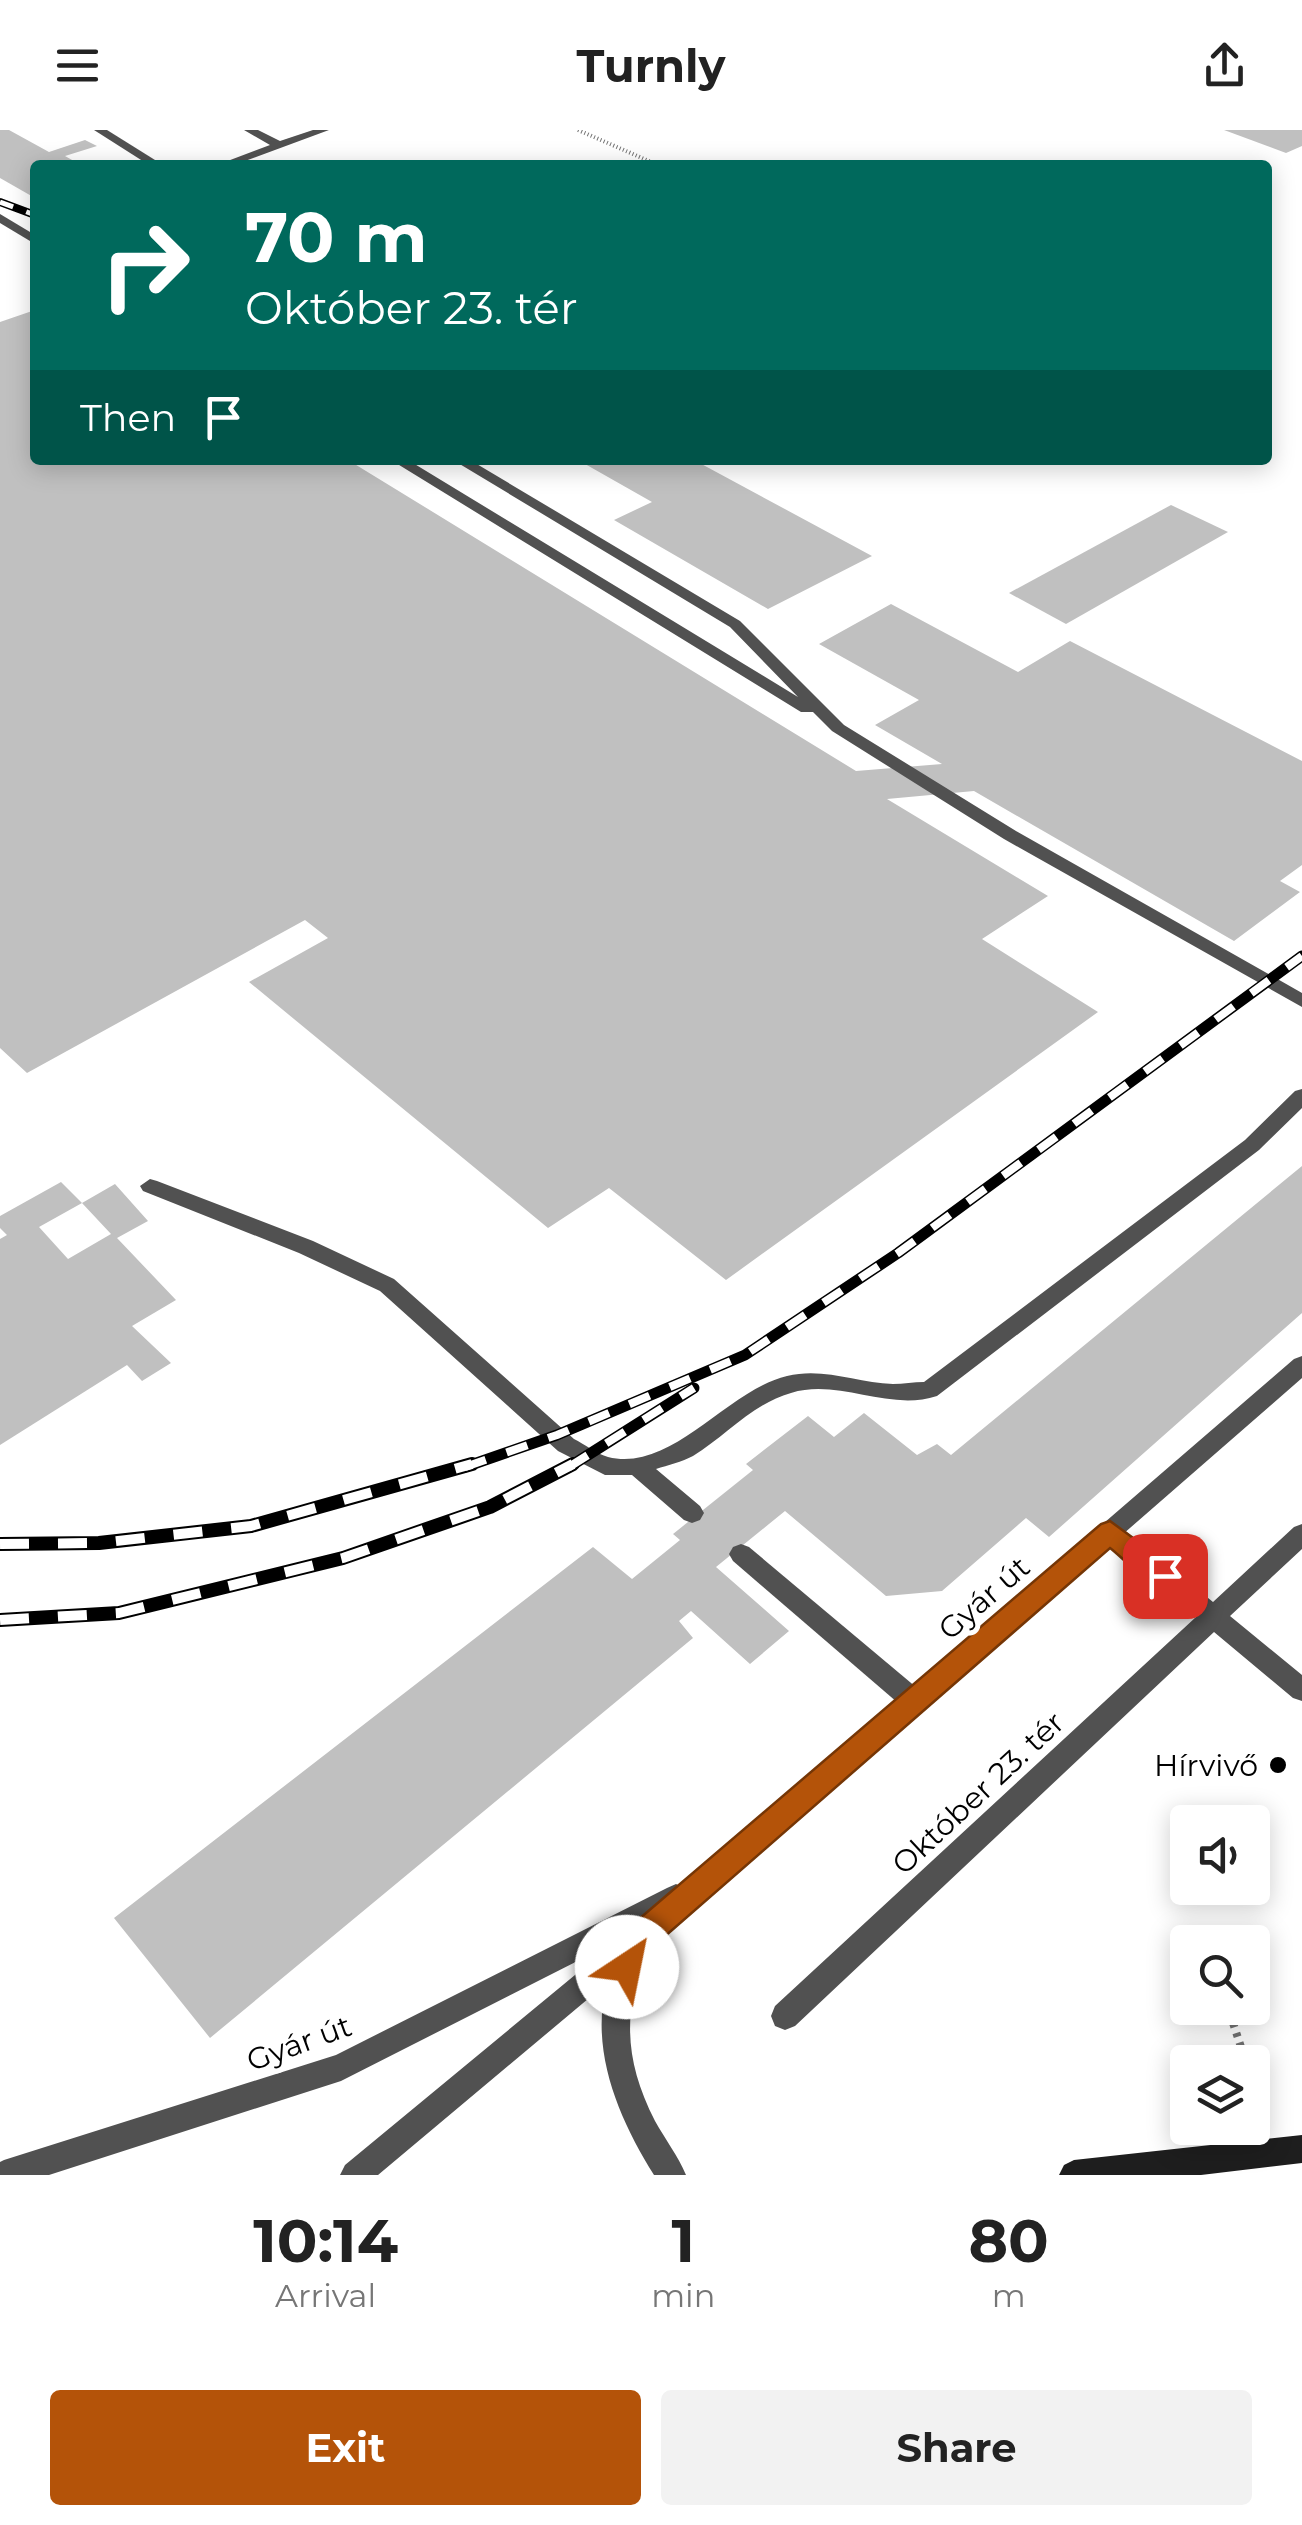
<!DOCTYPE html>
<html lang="en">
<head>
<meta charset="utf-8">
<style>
	body { margin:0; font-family:Montserrat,sans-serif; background:#f2f2f2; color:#222; height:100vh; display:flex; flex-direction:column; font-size:38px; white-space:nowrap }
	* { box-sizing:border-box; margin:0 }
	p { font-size:32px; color:#767676 }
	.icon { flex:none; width:55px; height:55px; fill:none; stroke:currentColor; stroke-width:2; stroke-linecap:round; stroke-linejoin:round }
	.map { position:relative; height:2045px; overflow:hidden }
	.panel { display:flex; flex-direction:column; background:#fff; flex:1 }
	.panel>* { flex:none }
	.hud { position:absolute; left:30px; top:30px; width:1242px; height:305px; border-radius:10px; box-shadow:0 5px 25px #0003; background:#00695c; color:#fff; overflow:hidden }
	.fabs { position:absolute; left:1170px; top:1675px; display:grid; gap:20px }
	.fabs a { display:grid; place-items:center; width:100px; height:100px; border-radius:10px; background:#fff; box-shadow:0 5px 25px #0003; font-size:50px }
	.pin { position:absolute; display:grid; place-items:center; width:85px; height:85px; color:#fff; margin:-42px; border-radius:20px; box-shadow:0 5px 15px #0006 }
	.me { position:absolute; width:110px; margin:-55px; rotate:34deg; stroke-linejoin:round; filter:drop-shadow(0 0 8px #0008) }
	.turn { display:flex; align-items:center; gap:35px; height:210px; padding:0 50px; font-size:45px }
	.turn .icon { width:130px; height:130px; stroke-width:2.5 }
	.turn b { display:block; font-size:70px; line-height:85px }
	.then { display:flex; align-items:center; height:95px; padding:0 50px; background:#0003; gap:20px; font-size:38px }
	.eta { display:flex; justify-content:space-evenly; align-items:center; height:170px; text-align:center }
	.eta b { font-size:60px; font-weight:700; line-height:70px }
	.primary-button { display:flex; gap:20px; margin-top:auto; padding:20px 50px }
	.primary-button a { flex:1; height:115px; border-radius:10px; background:#b45309; color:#fff; font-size:40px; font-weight:700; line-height:115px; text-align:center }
	.primary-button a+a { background:#f2f2f2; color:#222 }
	header { display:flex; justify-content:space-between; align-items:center; height:130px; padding:0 50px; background:#fff; font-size:45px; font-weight:700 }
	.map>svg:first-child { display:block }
	.building { fill:#c0c0c0 }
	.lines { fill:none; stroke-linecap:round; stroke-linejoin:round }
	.path-far1 { stroke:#737373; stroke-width:4; stroke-dasharray:1 2.5; stroke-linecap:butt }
	.path { stroke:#737373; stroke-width:8; stroke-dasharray:4 6; stroke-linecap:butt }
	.lane { fill:#515151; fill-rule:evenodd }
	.street { fill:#515151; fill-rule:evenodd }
	.secondary { fill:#1e1e1e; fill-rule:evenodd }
	.rail-far2-casing { stroke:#000; stroke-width:8 }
	.rail-far1-casing { stroke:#000; stroke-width:11 }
	.rail-casing { stroke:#000; stroke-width:14 }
	.rail-far2 { stroke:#fff; stroke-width:5; stroke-dasharray:14; stroke-linecap:butt }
	.rail-far1 { stroke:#fff; stroke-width:8; stroke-dasharray:22; stroke-linecap:butt }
	.rail { stroke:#fff; stroke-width:10; stroke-dasharray:29; stroke-linecap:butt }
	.route { fill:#b45309; stroke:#753606; stroke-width:2.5 }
	.poi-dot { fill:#000; stroke:#fff; stroke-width:4 }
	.labels { text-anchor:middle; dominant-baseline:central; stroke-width:10; stroke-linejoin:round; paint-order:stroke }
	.near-street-label { font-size:30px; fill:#000; stroke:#fff }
	.near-poi-label { font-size:30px; fill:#000; stroke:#fff; text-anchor:end }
</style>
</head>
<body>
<header><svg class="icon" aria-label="menu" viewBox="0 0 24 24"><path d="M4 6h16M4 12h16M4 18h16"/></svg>Turnly<svg class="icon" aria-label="share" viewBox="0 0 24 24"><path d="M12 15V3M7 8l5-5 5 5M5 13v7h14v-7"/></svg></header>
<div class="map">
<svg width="1302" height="2045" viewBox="0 0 1302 2045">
	<rect width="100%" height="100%" fill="#fff"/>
	<g class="building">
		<path d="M0,0H9L49,22L85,10L97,16L65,26L81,35H35V68L0,48Z"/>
		<path d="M1224,0H1302V16L1286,23Z"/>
		<path d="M35,180V330H348L856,641L942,634L875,595L919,570L819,514L891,474L1018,542L1070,511L1302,631V735L1280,751L1300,762L1234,811L974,661L887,669L1048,766L982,809L1098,882L726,1150L609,1058L548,1098L249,852L328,808L305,790L27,943L0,918V192Z"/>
		<path d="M578,330H694L872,426L768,479L614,390L652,372Z"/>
		<path d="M1171,375L1228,402L1066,494L1009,463Z"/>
		<path d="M1302,1036V1183L1049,1407L1026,1388L942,1461L886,1466L785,1381L716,1437L789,1501L750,1534L691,1481L679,1491L693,1508L210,1908L114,1788L593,1417L632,1449L680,1410L673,1404L753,1340L746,1334L808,1286L834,1307L864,1283L917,1325L937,1314L951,1325Z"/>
		<path d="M61,1052L82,1073L39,1097L68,1129L111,1104L82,1073L115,1054L148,1091L117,1108L176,1170L132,1196L171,1233L142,1251L127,1235L0,1315V1109L7,1105L0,1098V1086Z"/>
	</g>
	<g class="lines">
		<path class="path-far1" d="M578,0L658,35"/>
		<g class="path">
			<path d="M1230,1884L1246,1932"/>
			<path d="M1252,1953L1255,1962"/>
		</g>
		<g class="lane">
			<path d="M94,0H107L163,35H149Z"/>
			<path d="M244,0H258L280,11L313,0H329L234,35H217L270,15Z"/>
			<path d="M0,84L35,105V114L0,93Z"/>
			<path d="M391,330H408L798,567L730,497L453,330H470L740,491L844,595L1016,701L1302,863V877L1004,709L832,601L813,582H801Z"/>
			<path d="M1302,959V978L1259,1020L937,1266C888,1282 839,1248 791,1263C752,1274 726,1306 693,1326C682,1332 668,1335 656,1339L700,1376L704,1383L700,1390L692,1393L684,1390L632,1345H605L558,1321L380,1161L299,1123L143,1061L140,1056L150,1049L157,1051L313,1111L394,1149L574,1309C584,1314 597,1324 608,1327C672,1343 727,1260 787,1246C824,1237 857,1253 893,1254C903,1254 914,1252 924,1252L1245,1010L1295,961Z"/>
			<path d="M1110,1392L1118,1395L1213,1472L1294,1397L1302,1394V1419L1230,1486L1302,1545V1571L1293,1568L1214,1502L795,1896L785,1900L775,1896L771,1886L775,1876L1196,1487L1102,1409L1098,1402L1102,1395Z"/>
			<path d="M741,1414L749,1417L923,1563L926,1571L923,1579L914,1582L905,1579L733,1431L729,1424L733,1417Z"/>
		</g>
		<path class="street" d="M1302,1226V1248L646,1820C623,1883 624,1930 655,1991C665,2009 678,2026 686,2045H654C619,1989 589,1920 607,1853L378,2045H340L345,2035L615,1812L341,1951L49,2045H0V2032L4,2030L336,1925L667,1758L676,1754L682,1757L1294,1229Z"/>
		<path class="secondary" d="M1302,2005V2033L1201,2045H1059L1064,2035L1074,2030Z"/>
		<g class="rail-far2-casing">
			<path id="rail-far2" d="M0,72L35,85"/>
		</g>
		<g class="rail-far1-casing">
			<g id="rail-far1">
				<path d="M465,1337L557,1305L745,1225L898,1123L1302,826"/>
				<path d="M569,1337L694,1258"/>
			</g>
		</g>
		<g class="rail-casing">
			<g id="rail">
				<path d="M0,1414L99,1413L251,1396L472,1334"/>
				<path d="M0,1490L119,1483L343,1428L490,1377L573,1334"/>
			</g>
		</g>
		<use href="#rail-far2" class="rail-far2"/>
		<use href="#rail-far1" class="rail-far1"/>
		<use href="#rail" class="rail"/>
	</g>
	<path class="route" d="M1110,1391L1174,1438L1178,1446L1174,1454C1152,1462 1127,1431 1110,1418L648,1821L638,1848L627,1852L616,1848L611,1837L625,1801L1101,1394Z"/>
	<circle class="poi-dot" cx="1278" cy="1635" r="10"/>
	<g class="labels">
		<g class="near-street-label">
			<text transform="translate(984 1468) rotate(-41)">Gyár út</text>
			<text transform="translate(978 1663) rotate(-43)">Október 23. tér</text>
			<text transform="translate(299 1913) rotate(-20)">Gyár út</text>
		</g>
		<g class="near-poi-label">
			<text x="1258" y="1635">Hírvivő</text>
		</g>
	</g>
</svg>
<div class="fabs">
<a><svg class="icon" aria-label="sound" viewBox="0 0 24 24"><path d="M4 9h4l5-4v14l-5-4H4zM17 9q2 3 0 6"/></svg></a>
<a><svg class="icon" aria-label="search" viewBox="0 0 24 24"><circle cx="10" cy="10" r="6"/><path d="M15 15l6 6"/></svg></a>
<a><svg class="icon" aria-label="layers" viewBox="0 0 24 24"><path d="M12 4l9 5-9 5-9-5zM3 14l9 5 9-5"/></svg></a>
</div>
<div class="pin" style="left:1165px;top:1446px;background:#d93025"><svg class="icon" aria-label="arrive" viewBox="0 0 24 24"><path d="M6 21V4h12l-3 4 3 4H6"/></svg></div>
<svg class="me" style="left:627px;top:1837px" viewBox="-20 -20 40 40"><circle r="19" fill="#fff"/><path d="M0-13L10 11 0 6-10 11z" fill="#b45309"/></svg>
<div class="hud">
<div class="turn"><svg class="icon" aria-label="right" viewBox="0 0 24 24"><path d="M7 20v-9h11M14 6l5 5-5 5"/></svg><div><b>70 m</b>Október 23. tér</div></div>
<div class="then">Then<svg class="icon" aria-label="arrive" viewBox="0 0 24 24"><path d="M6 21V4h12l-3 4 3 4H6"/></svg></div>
</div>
</div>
<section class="panel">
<div class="eta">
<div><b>10:14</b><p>Arrival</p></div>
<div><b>1</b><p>min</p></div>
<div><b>80</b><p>m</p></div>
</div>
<div class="primary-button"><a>Exit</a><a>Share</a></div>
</section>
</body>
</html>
